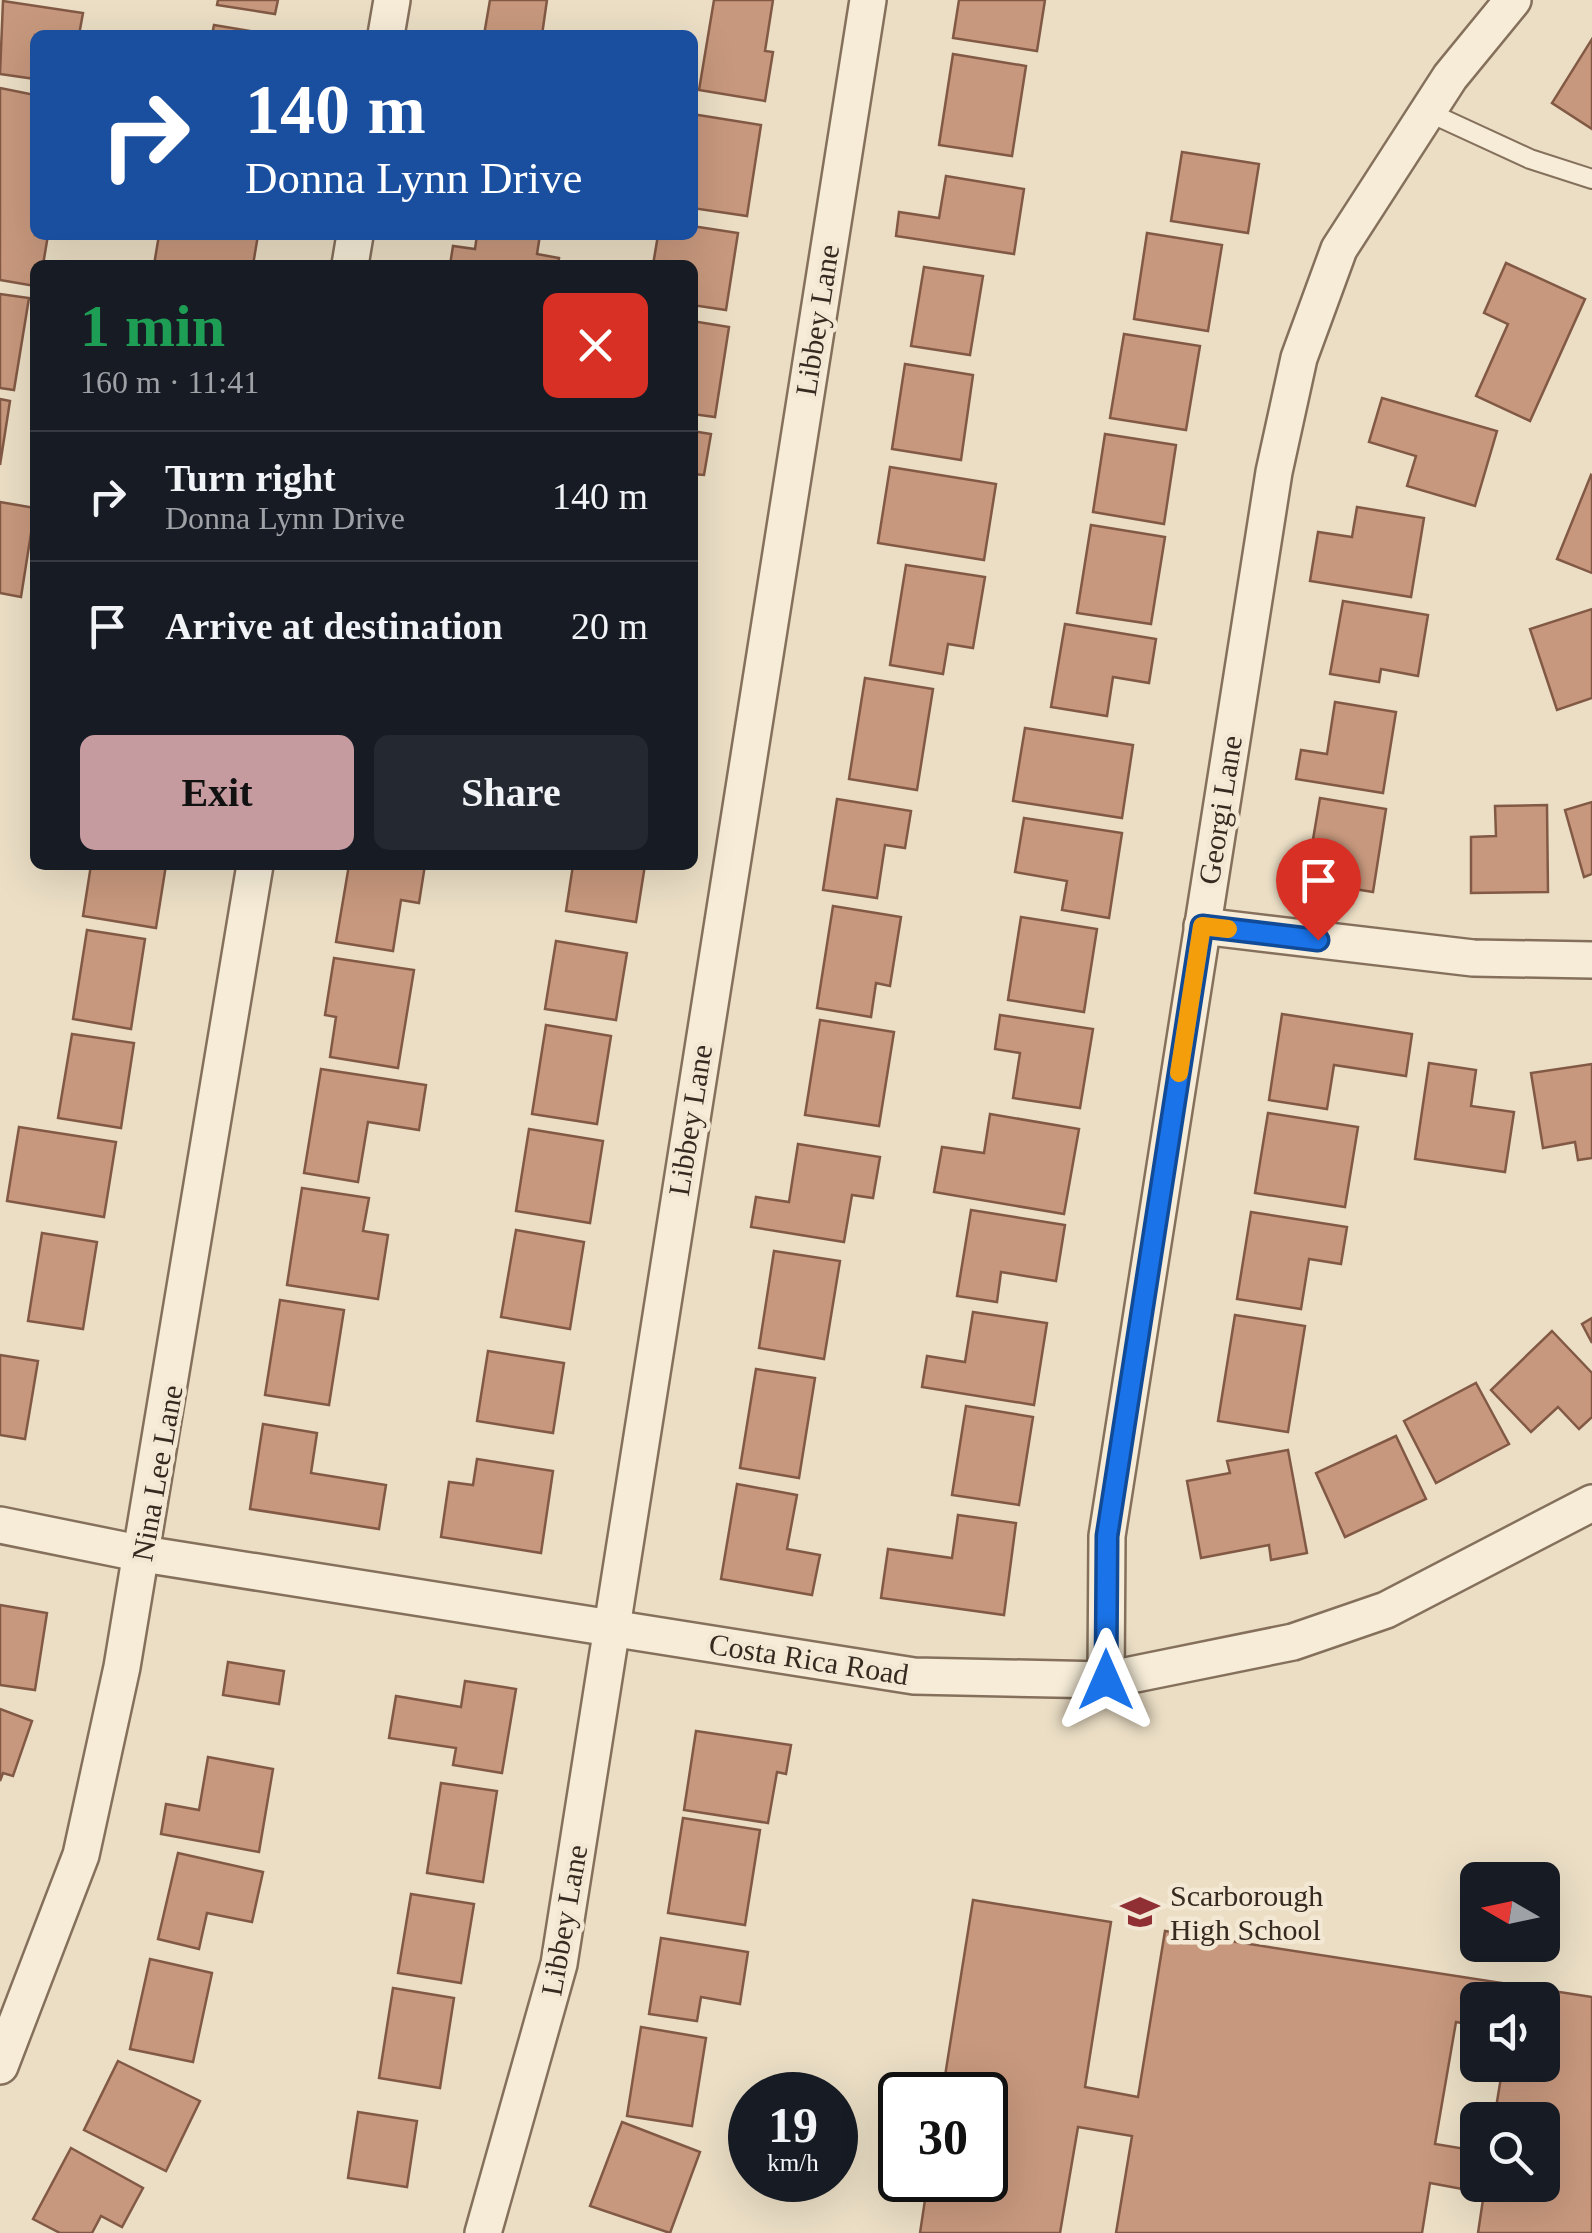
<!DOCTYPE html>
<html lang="en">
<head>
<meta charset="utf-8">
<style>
	body { margin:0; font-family:"Times New Roman",serif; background:#242831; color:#f1f3f6; height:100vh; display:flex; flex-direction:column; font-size:38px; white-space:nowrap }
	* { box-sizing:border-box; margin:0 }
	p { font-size:32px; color:#9ea1a6 }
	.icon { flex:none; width:55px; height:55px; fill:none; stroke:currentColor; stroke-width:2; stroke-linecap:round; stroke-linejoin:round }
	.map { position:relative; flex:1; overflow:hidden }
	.panel { position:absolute; left:30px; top:260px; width:668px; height:610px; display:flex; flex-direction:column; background:#171b24; border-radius:15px; box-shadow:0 10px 40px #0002 }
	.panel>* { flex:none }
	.banner { position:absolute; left:30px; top:30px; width:668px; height:210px; border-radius:15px; box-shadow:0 10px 40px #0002; background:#1a4fa0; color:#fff; overflow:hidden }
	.needle { width:65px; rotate:279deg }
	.fabs { position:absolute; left:1460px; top:1862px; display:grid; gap:20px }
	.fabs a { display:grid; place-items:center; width:100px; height:100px; border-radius:15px; background:#171b24; box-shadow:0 10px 40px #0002; font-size:50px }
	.speed { position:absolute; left:728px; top:2072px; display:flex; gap:20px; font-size:50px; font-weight:700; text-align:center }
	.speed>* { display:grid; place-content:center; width:130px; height:130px; border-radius:50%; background:#171b24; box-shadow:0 10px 40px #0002; line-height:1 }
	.speed small { font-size:25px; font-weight:400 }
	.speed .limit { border:5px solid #111; border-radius:15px; background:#fff; color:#111 }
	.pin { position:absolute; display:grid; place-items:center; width:85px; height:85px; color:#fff; margin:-102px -42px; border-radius:50% 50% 50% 0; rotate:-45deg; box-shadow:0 0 10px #0007 }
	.pin .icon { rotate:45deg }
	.me { position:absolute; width:110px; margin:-55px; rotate:0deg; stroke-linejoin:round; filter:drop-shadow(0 0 8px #0008) }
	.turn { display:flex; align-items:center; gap:35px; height:210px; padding:0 50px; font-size:45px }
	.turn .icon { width:130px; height:130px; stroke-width:2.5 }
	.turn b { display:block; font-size:70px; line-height:85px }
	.round { display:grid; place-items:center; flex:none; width:105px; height:105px; border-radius:15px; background:#242831 }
	.overview { display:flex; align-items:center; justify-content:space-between; height:170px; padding:0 50px }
	h1 { font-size:60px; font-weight:700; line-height:75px; color:#1e9e55 }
	.button { display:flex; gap:20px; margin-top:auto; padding:20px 50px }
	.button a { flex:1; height:115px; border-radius:15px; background:#c59b9f; color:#111; font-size:40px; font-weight:700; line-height:115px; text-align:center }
	.button a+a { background:#242831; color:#f1f3f6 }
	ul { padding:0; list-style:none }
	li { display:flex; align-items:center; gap:30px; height:130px; padding:0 50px; border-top:2px solid #363941 }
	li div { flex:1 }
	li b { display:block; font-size:38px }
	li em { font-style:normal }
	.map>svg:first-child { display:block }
	.building { fill:#c7987d; stroke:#825944; stroke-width:2.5; fill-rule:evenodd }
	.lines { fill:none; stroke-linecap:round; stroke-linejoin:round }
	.lane-casing { stroke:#85705c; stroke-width:22 }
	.street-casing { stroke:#85705c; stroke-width:40 }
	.lane { stroke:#f6ecd7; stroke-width:18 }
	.street { stroke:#f6ecd7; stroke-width:35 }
	.route-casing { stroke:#114b97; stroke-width:25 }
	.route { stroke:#1a73e8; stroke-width:18 }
	.slow { stroke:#f59e0b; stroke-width:18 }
	.labels { text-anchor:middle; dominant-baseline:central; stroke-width:9; stroke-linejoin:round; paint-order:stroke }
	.street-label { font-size:30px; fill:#36291f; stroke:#f3e8d4 }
	.poi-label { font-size:30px; fill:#36291f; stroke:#f3e8d4; text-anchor:start }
</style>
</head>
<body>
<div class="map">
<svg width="1592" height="2233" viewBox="0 0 1592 2233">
	<rect width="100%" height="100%" fill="#ebdec5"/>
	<g class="building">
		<path d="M218,0H278L275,14L217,5Z"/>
		<path d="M490,0H547L542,35H484Z"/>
		<path d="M714,0H773L765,51L773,52L765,101L699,90Z"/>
		<path d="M959,0H1045L1037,51L953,38Z"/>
		<path d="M3,1L83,13L79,35H35V79L0,74Z"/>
		<path d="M214,25L274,35H212Z"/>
		<path d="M1592,39V129L1552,103Z"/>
		<path d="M953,54L1026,66L1012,156L939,145Z"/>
		<path d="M0,88L35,95V235H48L43,265H35V286L0,280Z"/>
		<path d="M692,114L761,125L747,216L692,208Z"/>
		<path d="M1182,152L1259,164L1248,233L1171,221Z"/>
		<path d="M946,176L1024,189L1014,254L896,236L899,212L939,218Z"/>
		<path d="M692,226L738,233L726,310L692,305V265H653L658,235H692Z"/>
		<path d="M1147,233L1222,245L1208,331L1134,319Z"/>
		<path d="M159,235H258L253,265H154Z"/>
		<path d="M477,235H540L537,254L559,258L558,265H450L453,246L475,249Z"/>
		<path d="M1506,263L1585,299L1530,421L1476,396L1508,324L1484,313Z"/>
		<path d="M924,267L983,276L970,355L911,346Z"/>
		<path d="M0,294L29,298L14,390L0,388Z"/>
		<path d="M692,321L729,327L715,417L692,414Z"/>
		<path d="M1124,334L1200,346L1186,430L1110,418Z"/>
		<path d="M905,364L973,375L961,460L892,449Z"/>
		<path d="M1382,398L1497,431L1475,506L1407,486L1416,456L1369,442Z"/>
		<path d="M0,399L10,401L0,465Z"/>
		<path d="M692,431L711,434L704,475L692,474Z"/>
		<path d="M1105,434L1176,445L1164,524L1093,512Z"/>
		<path d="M890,467L996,484L984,560L878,543Z"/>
		<path d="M1591,475L1592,476V573L1557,559Z"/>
		<path d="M0,502L35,508L21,597L0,593Z"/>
		<path d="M1357,507L1424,518L1411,597L1310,581L1318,532L1352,537Z"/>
		<path d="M1091,525L1165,537L1151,624L1077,613Z"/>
		<path d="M906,565L985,577L973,648L948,644L943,674L890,665Z"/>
		<path d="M1343,601L1428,615L1418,676L1381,669L1379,682L1330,674Z"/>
		<path d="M1592,609V698L1557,710L1530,629Z"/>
		<path d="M1065,624L1156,639L1149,683L1113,677L1107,716L1051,707Z"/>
		<path d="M865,678L933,689L917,790L849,779Z"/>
		<path d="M1335,702L1396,712L1383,793L1296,779L1301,750L1327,754Z"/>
		<path d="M1025,728L1133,745L1122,818L1013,801Z"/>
		<path d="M1320,798L1386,809L1373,892L1306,881Z"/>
		<path d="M837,799L911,811L905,848L885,845L877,898L823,890Z"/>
		<path d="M1592,802V874L1584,877L1565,810Z"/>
		<path d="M1547,805L1548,892L1471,893V837L1496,836L1495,806Z"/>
		<path d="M1024,818L1122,833L1109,918L1062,910L1067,881L1015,872Z"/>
		<path d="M91,865H166L156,928L83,916Z"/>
		<path d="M349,865H425L419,903L401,900L393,951L336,942Z"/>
		<path d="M573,865H645L636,922L566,911Z"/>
		<path d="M833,906L901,917L890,986L876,983L871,1017L817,1008Z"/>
		<path d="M1021,917L1097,929L1084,1012L1008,1000Z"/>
		<path d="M87,930L145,939L131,1029L73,1019Z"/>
		<path d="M556,941L627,953L616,1020L545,1009Z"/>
		<path d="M334,958L414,970L398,1068L330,1057L336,1017L325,1015Z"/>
		<path d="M1282,1014L1412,1034L1406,1076L1334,1065L1327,1109L1269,1100Z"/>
		<path d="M1000,1015L1093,1029L1080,1108L1013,1098L1020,1053L995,1049Z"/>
		<path d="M820,1020L894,1032L879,1126L805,1115Z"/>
		<path d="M546,1025L611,1036L597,1124L532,1114Z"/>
		<path d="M72,1034L134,1043L121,1128L58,1118Z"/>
		<path d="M1429,1063L1476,1070L1471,1106L1514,1112L1505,1172L1415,1159Z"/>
		<path d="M1592,1064V1158L1578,1160L1575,1142L1543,1148L1531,1073Z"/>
		<path d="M321,1069L426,1085L419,1130L368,1122L358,1182L304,1173Z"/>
		<path d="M1268,1113L1358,1127L1345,1207L1255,1193Z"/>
		<path d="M990,1114L1079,1129L1064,1214L934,1192L942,1147L984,1153Z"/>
		<path d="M19,1127L116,1142L104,1217L7,1201Z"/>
		<path d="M529,1129L603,1141L590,1223L516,1211Z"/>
		<path d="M798,1144L880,1157L873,1198L852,1195L844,1242L751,1227L756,1197L789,1202Z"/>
		<path d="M302,1188L369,1198L363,1231L388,1235L378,1299L287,1285Z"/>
		<path d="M971,1210L1065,1225L1056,1281L1001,1272L997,1302L957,1296Z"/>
		<path d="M1251,1212L1347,1227L1341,1264L1309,1259L1301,1309L1237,1299Z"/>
		<path d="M516,1230L584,1242L570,1329L501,1317Z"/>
		<path d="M42,1233L97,1242L83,1329L28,1321Z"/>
		<path d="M774,1251L840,1261L824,1359L759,1348Z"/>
		<path d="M280,1300L344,1310L329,1405L265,1395Z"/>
		<path d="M973,1312L1047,1323L1034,1405L922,1387L927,1356L965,1362Z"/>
		<path d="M1235,1315L1305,1326L1288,1432L1218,1421Z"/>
		<path d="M1592,1318V1343L1582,1324Z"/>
		<path d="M1552,1331L1592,1373V1417L1579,1429L1558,1407L1531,1432L1491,1390Z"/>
		<path d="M488,1351L564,1363L553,1433L477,1421Z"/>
		<path d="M0,1355L38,1361L25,1439L0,1435Z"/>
		<path d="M756,1369L815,1378L799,1478L740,1468Z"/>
		<path d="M1476,1383L1509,1444L1436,1483L1404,1421Z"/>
		<path d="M966,1406L1033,1417L1019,1505L952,1495Z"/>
		<path d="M263,1424L317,1433L311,1473L386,1485L379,1529L250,1509Z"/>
		<path d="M1396,1436L1426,1499L1345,1537L1316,1473Z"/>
		<path d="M1288,1450L1307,1553L1271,1560L1269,1545L1201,1558L1187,1481L1230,1473L1227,1461Z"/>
		<path d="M477,1459L553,1471L541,1553L441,1537L449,1482L473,1485Z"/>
		<path d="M737,1484L797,1495L787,1549L820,1555L812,1595L721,1579Z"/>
		<path d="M958,1515L1016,1523L1004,1615L881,1598L888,1549L952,1558Z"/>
		<path d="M0,1605L47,1613L35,1690L0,1685Z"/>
		<path d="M228,1662L284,1671L279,1704L223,1695Z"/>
		<path d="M465,1681L516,1689L502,1773L453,1765L456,1748L389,1738L396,1696L461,1707Z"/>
		<path d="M0,1709L32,1721L13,1776L3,1773L0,1781Z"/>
		<path d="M696,1731L791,1745L786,1774L777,1772L768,1823L684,1810Z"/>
		<path d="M208,1757L273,1769L259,1852L161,1834L166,1804L199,1810Z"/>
		<path d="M441,1783L497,1791L483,1882L427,1873Z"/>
		<path d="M683,1818L760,1830L745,1925L668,1913Z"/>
		<path d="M178,1853L263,1872L252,1922L207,1913L199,1949L158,1939Z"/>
		<path d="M411,1894L474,1904L461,1983L398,1973Z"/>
		<path d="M973,1900L1111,1922L1085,2087L1138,2097L1165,1931L1592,1997V2233H1478L1484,2193L1430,2183L1422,2233H1116L1132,2136L1078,2127L1060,2233H920L928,2180H985V2095H942ZM1478,2000H1542V2065H1503L1494,2120H1542V2185H1478V2151L1435,2144L1456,2022L1478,2026Z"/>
		<path d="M661,1938L748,1952L740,2004L701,1997L697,2021L649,2014Z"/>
		<path d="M150,1959L212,1973L193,2062L130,2049Z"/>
		<path d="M393,1988L454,1998L440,2088L379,2078Z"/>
		<path d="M641,2027L706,2038L692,2126L627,2116Z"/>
		<path d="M118,2061L200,2101L166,2171L84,2130Z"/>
		<path d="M358,2112L417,2121L407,2187L348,2178Z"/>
		<path d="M622,2122L700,2152L670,2233L590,2206Z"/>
		<path d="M71,2148L143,2188L122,2227L101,2216L92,2233H60L33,2219Z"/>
	</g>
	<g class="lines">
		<g class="lane-casing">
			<path id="lane" d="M1428,112L1530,159L1592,179"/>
		</g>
		<g class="street-casing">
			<g id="street">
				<path d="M386,35L392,0"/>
				<path d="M350,265L355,235"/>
				<path d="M1202,926L1473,958L1592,960"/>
				<path d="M0,1525L143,1554L914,1676L1106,1680L1293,1642L1386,1610L1592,1503"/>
				<path d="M1106,1680L1107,1536L1274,472L1299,358L1339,249L1450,77L1513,0"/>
				<path d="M0,2066L81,1855L122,1667L255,865"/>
				<path d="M483,2233L559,1964L868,0"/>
			</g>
		</g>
		<use href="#lane" class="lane"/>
		<use href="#street" class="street"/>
	</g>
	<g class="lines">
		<g class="route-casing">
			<path id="route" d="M1106,1680L1107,1536L1202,926L1318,940"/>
		</g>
		<use href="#route" class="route"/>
		<path class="slow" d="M1179,1073L1202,926L1228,929"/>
	</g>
	<defs>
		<g id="school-bare" transform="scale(3)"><path d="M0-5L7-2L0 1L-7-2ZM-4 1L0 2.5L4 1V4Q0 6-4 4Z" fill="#903035" stroke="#f3e8d4" stroke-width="2.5" paint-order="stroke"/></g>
	</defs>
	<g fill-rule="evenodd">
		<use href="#school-bare" x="1140" y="1912"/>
	</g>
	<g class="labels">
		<g class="street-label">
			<text transform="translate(817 320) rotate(-81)">Libbey Lane</text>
			<text transform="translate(1220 810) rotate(-81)">Georgi Lane</text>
			<text transform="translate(690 1120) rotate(-81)">Libbey Lane</text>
			<text transform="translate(157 1473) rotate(-80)">Nina Lee Lane</text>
			<text transform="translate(809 1659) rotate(9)">Costa Rica Road</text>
			<text transform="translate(564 1920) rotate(-80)">Libbey Lane</text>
		</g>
		<g class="poi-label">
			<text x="1170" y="1895">Scarborough<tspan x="1170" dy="34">High School</tspan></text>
		</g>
	</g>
</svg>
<div class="fabs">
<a><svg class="needle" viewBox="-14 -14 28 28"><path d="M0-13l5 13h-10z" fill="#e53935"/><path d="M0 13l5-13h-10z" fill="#9ea1a6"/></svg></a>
<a><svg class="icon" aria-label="sound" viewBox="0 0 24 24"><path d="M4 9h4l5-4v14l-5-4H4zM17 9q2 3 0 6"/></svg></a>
<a><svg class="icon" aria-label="search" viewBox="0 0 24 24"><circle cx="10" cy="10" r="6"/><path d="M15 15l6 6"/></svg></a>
</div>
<div class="speed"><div>19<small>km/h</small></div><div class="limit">30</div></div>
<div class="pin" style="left:1318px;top:940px;background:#d93025"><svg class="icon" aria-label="arrive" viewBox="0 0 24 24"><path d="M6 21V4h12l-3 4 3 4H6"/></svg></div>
<svg class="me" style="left:1106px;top:1680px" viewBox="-20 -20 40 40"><path d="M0-17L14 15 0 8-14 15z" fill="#1a73e8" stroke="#fff" stroke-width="4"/></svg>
<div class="banner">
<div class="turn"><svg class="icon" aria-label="right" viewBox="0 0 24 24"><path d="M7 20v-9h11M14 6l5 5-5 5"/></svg><div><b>140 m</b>Donna Lynn Drive</div></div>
</div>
<section class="panel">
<div class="overview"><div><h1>1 min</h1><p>160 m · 11:41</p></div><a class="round" style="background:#d93025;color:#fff"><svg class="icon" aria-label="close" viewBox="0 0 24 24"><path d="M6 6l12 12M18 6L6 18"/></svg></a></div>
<ul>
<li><svg class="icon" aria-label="right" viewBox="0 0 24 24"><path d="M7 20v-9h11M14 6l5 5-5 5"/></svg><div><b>Turn right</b><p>Donna Lynn Drive</p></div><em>140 m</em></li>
<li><svg class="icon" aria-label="arrive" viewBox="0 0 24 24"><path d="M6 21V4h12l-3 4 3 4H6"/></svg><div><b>Arrive at destination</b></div><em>20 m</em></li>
</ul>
<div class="button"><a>Exit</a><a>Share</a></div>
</section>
</div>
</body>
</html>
